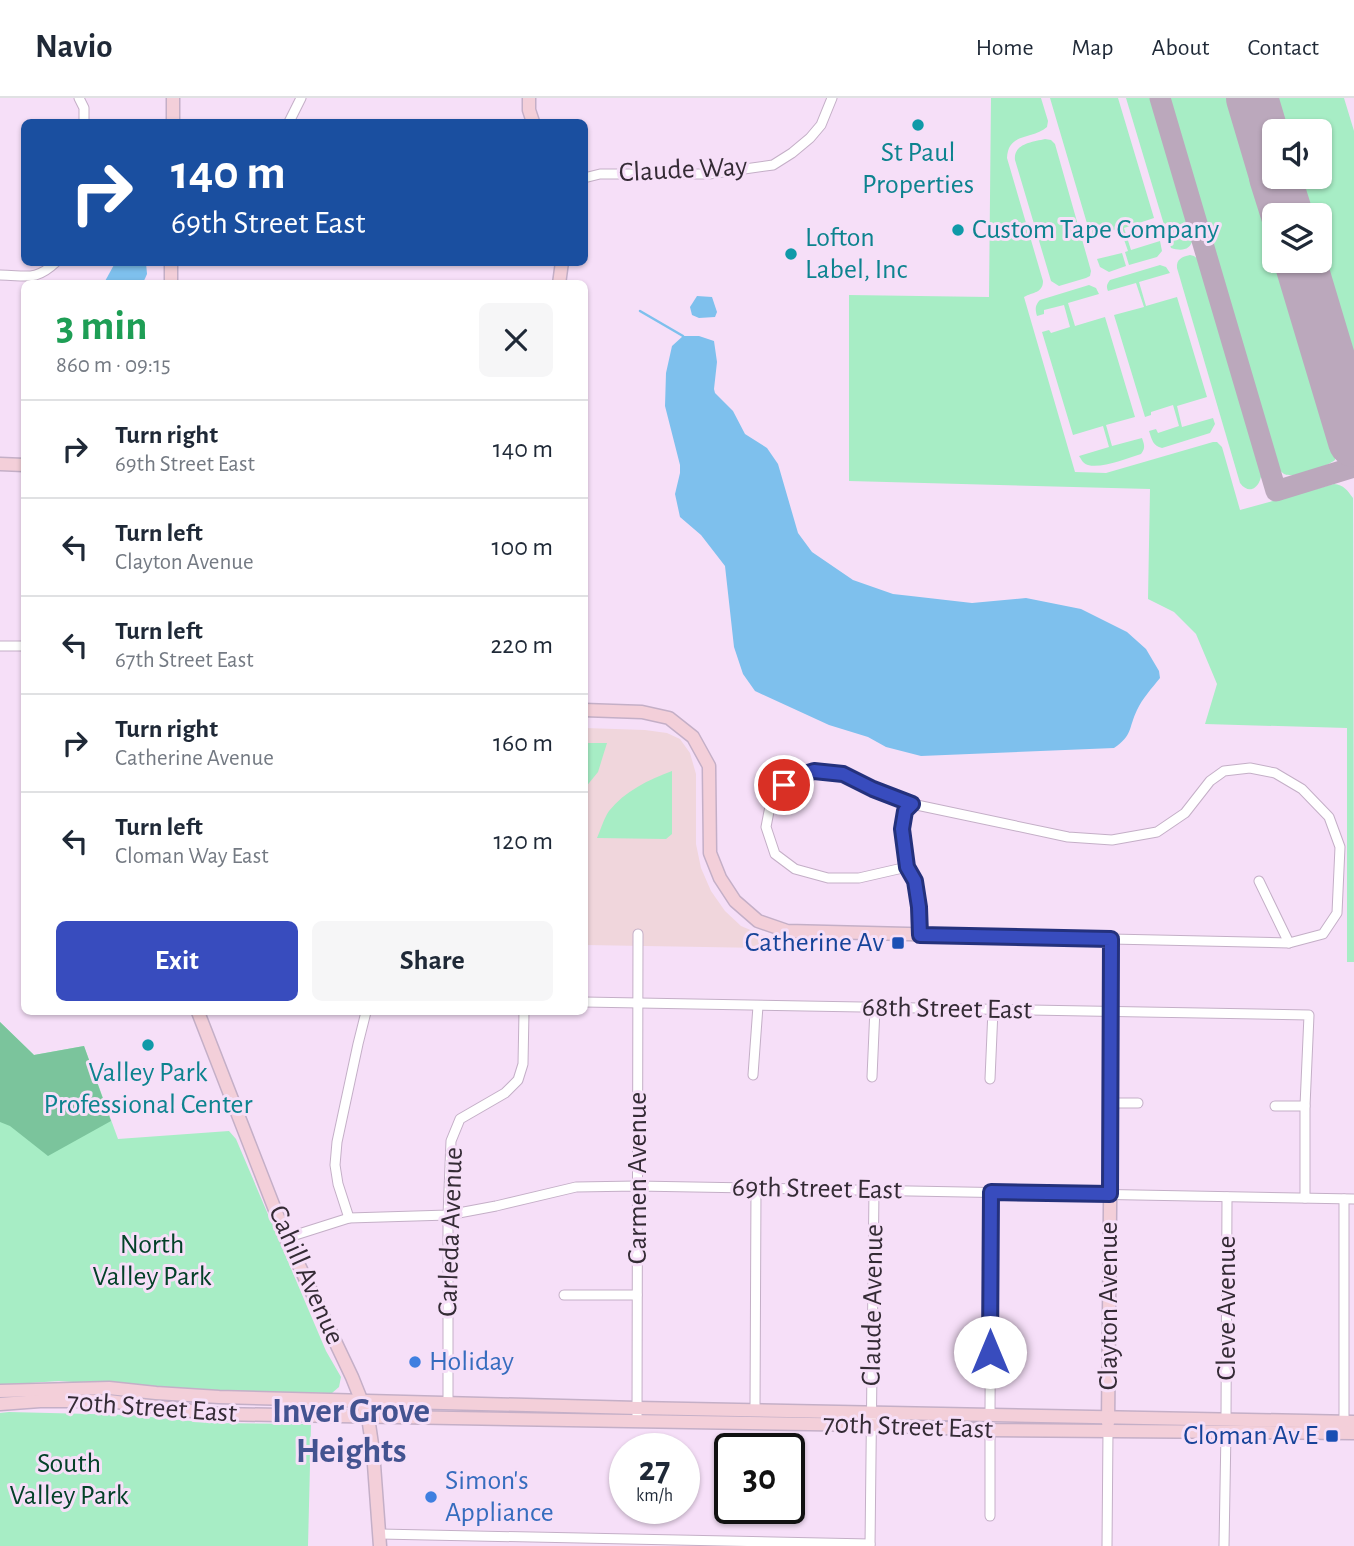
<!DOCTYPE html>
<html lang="en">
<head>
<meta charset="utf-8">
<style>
	body { margin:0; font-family:"Alegreya Sans",sans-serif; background:#f6f6f7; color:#1f2937; height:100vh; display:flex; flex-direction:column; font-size:26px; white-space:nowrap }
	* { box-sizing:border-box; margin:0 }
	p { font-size:23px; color:#747a83 }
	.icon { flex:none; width:38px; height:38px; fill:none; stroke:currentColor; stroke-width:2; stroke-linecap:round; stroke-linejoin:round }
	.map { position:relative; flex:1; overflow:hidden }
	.details { position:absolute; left:21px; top:182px; width:567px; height:735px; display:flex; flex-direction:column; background:#fff; border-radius:10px; box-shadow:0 2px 5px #0004 }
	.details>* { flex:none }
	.top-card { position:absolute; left:21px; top:21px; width:567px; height:147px; border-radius:10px; box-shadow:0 2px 5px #0004; background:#1a4fa0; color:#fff; overflow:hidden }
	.buttons { position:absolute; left:1262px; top:21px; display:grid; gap:14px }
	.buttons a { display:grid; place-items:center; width:70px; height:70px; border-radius:10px; background:#fff; box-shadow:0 2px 5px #0004; font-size:35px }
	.speed { position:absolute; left:609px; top:1335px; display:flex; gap:14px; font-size:35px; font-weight:700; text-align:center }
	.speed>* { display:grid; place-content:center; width:91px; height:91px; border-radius:50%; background:#fff; box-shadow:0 2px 5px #0004; line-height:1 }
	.speed small { font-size:18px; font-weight:400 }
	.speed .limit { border:4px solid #111; border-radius:10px; background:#fff; color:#111 }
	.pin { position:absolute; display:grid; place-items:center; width:60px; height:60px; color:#fff; margin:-30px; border:4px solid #fff; border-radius:50%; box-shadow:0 2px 7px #0007 }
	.me { position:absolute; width:77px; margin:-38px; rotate:0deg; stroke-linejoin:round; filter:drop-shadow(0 0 5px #0008) }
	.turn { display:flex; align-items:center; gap:24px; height:147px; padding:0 35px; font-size:32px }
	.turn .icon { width:91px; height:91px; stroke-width:2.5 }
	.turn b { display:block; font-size:49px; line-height:60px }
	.round { display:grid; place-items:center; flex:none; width:74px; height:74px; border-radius:10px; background:#f6f6f7 }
	.overview { display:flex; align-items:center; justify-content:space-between; height:119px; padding:0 35px }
	h1 { font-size:42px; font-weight:700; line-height:52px; color:#1e9e55 }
	.cta { display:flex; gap:14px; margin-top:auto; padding:14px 35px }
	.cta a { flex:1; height:80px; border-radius:10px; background:#384cbe; color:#fff; font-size:28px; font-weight:700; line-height:80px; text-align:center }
	.cta a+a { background:#f6f6f7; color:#1f2937 }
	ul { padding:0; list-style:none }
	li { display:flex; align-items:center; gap:21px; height:98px; padding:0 35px; border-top:2px solid #e0e1e3 }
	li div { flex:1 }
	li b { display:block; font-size:26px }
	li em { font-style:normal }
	header { display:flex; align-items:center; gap:42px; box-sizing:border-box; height:98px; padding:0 35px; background:#fff; border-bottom:2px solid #e0e1e3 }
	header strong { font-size:33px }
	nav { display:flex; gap:38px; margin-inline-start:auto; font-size:24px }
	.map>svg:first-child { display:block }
	.education { fill:#f0d6dc }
	.green { fill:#a7edc5 }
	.forest { fill:#7bc49c }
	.water { fill:#7ec0ed }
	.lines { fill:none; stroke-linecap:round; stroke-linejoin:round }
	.stream { stroke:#7ec0ed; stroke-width:2.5 }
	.taxiway { stroke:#bba8bc; stroke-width:21 }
	.runway { stroke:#bba8bc; stroke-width:52 }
	.street-casing { stroke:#c4afc7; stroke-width:11 }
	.secondary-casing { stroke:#c4afc7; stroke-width:15 }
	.street { stroke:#fff; stroke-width:9 }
	.secondary { stroke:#f3cfd9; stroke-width:12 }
	.route-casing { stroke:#24317c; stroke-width:18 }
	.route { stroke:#384cbe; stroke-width:12 }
	.culture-dot { fill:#0f9aa8; stroke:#f6dff8; stroke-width:2.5 }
	.transit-dot { fill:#1a4fb4; stroke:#f6dff8; stroke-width:2.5 }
	.shop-dot { fill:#3f7fe0; stroke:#f6dff8; stroke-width:2.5 }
	.labels { text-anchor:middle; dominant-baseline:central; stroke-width:6; stroke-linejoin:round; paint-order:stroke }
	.culture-label { font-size:28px; fill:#0d838f; stroke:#f6dff8 }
	.street-label { font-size:28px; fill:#342b35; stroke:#f6dff8 }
	.transit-label { font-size:28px; fill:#164399; stroke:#f6dff8; text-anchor:end }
	.park-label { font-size:28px; fill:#034128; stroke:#f6dff8 }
	.shop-label { font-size:28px; fill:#366cbe; stroke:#f6dff8; text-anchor:start }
	.district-label { font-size:35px; font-weight:bold; fill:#435390; stroke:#f6dff8 }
</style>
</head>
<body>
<header>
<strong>Navio</strong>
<nav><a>Home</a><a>Map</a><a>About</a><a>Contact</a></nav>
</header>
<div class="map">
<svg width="1354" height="1448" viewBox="0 0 1354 1448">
	<rect width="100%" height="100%" fill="#f6dff8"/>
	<path class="education" d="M585,630L645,632L667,635L680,641L690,655L696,676V746L701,770L711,793L725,813L741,828L769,840V850L585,847Z"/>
	<g class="green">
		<path d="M991,0H1041L1048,23L1047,29C1032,42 1008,34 1007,60L1043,183C1043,195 1033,194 1024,199L1075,374L1106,375L1213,344H1217L1222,349L1240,412L1334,386C1344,387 1347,392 1353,400L1354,864H1347V630L1205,626L1217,586L1196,536L1174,514L1148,501L1150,391L849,383V197L989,199Z"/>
		<path d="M1050,0H1118L1154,120L1124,130L1131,152L1160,143L1162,153L1157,159L1129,167L1125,154L1128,153L1120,130L1091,139Z"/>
		<path d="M1126,0H1151L1193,141C1190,153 1181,153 1171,150Z"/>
		<path d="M1167,0H1233L1274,138V163H1282L1336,345L1335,362C1326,369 1295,381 1284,376C1281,374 1279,371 1276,368Z"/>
		<path d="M1271,0H1344L1354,33V278L1320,162V117H1306L1295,79H1320V33H1281Z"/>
		<path d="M1045,41L1051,42L1055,46L1091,173L1090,178L1086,180L1059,188L1051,183L1015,62C1013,46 1032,44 1045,41Z"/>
		<path d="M1122,155L1126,168L1109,174L1100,169L1097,161Z"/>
		<path d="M1190,157L1194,158L1199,162L1261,370C1264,383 1252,401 1240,385L1177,170C1176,161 1182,159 1190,157Z"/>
		<path d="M1160,167L1166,169L1170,175L1139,184L1146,208L1177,199L1207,299L1177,308L1182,329L1213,320L1215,326L1210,335L1162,350C1153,348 1152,342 1149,333L1156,331L1158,335L1179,328L1173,307L1151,314V317L1145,319L1114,217L1144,209L1136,185L1108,193C1106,188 1107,186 1110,182Z"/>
		<path d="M1089,187L1096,190L1099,196L1068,205L1075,228L1105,219L1135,319L1106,327L1112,348L1142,340C1144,346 1146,350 1141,356C1128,360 1101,371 1088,367C1082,365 1082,362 1079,358L1109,349L1103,328L1073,337L1042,234L1049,232L1051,235L1070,229L1064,207L1044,212V216L1037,218C1035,211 1035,207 1040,202Z"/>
		<path d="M585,645H607L598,674L585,690Z"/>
		<path d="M672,673V736L666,741L597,740C601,731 604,720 609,713C625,693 648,682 672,673Z"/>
		<path d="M0,924L34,957L84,948L118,1041L229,1033L236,1041L326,1253L341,1279L339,1289L332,1295L200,1293L59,1283L0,1287Z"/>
		<path d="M9,1314L131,1317L211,1325L311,1326L308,1448H0V1315Z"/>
	</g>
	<path class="forest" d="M0,924L34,957L84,948L111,1023L48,1058L10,1028L0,1024Z"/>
	<g class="water">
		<path d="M115,165H146L147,176L143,185H104Z"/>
		<path d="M697,198L712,199L717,214L715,219L699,220L692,217L690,209Z"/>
		<path d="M683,238H699L714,243L717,264L714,291L715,295L733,313L745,336L767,350L778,366L798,435L812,454L853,482L893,496L911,498L972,505L1026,500L1081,511L1127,534L1146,551L1159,573L1160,580C1152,590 1142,601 1137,612C1128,631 1133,637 1114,650L921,658L886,649L868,639L829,627L755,593L743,576L734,549L725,468L701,437L680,419L675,396L680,375V367L665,308L666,275L672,248Z"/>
	</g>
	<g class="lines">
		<path class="stream" d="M640,213L683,238"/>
		<path class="taxiway" d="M1160,0L1276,393L1354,369"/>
		<g class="runway">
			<path d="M1252,0L1274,74"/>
			<path d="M1275,79L1287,117"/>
			<path d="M1300,163L1354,343"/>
		</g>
		<g class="street-casing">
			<g id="street">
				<path d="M79,0L84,10V24"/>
				<path d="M289,24L301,0"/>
				<path d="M584,80L600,76H709L773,67L792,55L810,40L821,27L832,0"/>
				<path d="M0,177C26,177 35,184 56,164"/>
				<path d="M0,548H24"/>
				<path d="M912,706L905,714L902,731L907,769L915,783L919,809L920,837"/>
				<path d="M907,769L859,780H828L795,771L775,756L766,729L771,703L784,687L798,678L814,673L843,676L873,691L912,706L1068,739L1112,742L1157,734L1185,715L1210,683L1224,673L1250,670L1275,675L1302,691L1329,719L1340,749L1337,815L1323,836L1289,845L1111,841"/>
				<path d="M1259,783L1289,845"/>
				<path d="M584,904L1309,917L1305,1008V1100"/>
				<path d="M753,977L758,908"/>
				<path d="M872,979L875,910"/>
				<path d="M990,981L993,912"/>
				<path d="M1111,1005H1138"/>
				<path d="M1275,1008H1305"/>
				<path d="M349,1120L338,1086L335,1067L337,1044L358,946L366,914"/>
				<path d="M286,1140L349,1120L448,1117L496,1108L576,1089L637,1088L1354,1101"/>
				<path d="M564,1197H637"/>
				<path d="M448,1304V1117L451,1043L460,1021L505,995L518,982L523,966L524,914"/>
				<path d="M755,1312L756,1090"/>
				<path d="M990,1317L991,1094"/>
				<path d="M1226,1321L1227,1099"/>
				<path d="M637,1324L638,836"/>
				<path d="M1344,1327V1101"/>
				<path d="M990,1418V1332"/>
				<path d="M380,1436L870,1446"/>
				<path d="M870,1448L874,1092"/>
				<path d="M1107,1448L1108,1333"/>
				<path d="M1224,1448L1226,1333"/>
			</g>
		</g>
		<g class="secondary-casing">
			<g id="secondary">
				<path d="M529,0V12L533,24"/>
				<path d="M173,24V0"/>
				<path d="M171,186V164"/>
				<path d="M559,186L562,164"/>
				<path d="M0,366L24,367"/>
				<path d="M584,612L642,614L669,620L693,639L709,668L710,755L720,780L735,803L758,823L787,833L1111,841V1005L1108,1325"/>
				<path d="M198,914L286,1140L352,1279L368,1319L373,1353L380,1448"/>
				<path d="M0,1293L109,1290L156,1295L219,1299L637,1310L1354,1324"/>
				<path d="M0,1306L40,1303H108L218,1316L872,1327L990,1332L1354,1335"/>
			</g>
		</g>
		<use href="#street" class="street"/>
		<use href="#secondary" class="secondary"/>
	</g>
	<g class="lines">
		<g class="route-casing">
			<path id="route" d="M784,687L798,678L814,673L843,676L873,691L912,706L905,713L902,731L907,769L915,783L919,809L920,837L1111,841L1110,1096L991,1094L990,1254"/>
		</g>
		<use href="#route" class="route"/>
	</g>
	<g class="culture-dot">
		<circle cx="918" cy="27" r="7"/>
		<circle cx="958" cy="132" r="7"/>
		<circle cx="791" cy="156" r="7"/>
		<circle cx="148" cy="947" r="7"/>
	</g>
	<g class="transit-dot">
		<rect x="891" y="838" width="14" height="14" rx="3.5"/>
		<rect x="1325" y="1331" width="14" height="14" rx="3.5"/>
	</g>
	<g class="shop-dot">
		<circle cx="415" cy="1264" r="7"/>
		<circle cx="431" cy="1399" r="7"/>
	</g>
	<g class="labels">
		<g class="culture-label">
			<text x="918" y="55">St Paul<tspan x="918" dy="32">Properties</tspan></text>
			<text x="972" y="132" text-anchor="start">Custom Tape Company</text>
			<text x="805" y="140" text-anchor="start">Lofton<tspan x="805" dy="32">Label, Inc</tspan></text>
			<text x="148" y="975">Valley Park<tspan x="148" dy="32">Professional Center</tspan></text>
		</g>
		<g class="street-label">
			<text transform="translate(683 72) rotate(-3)">Claude Way</text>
			<text transform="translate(947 911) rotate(1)">68th Street East</text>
			<text transform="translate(638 1080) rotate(-90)">Carmen Avenue</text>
			<text transform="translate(817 1091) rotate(1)">69th Street East</text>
			<text transform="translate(451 1134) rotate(-88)">Carleda Avenue</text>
			<text transform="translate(306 1177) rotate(66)">Cahill Avenue</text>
			<text transform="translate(873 1207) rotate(-89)">Claude Avenue</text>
			<text transform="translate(1109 1208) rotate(-90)">Clayton Avenue</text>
			<text transform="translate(1227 1210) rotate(-90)">Cleve Avenue</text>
			<text transform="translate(152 1310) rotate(4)">70th Street East</text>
			<text transform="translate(908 1329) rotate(2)">70th Street East</text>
		</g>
		<g class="transit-label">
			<text x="884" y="845">Catherine Av</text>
			<text x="1318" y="1338">Cloman Av E</text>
		</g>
		<g class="park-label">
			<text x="152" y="1147">North<tspan x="152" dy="32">Valley Park</tspan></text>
			<text x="69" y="1366">South<tspan x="69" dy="32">Valley Park</tspan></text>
		</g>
		<g class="shop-label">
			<text x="429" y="1264">Holiday</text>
			<text x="445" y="1383">Simon's<tspan x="445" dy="32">Appliance</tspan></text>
		</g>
		<g class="district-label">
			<text x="351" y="1313">Inver Grove<tspan x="351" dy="40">Heights</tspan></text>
		</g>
	</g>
</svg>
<div class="buttons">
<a><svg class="icon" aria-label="sound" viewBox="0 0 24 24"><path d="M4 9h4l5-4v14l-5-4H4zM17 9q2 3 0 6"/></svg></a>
<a><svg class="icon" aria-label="layers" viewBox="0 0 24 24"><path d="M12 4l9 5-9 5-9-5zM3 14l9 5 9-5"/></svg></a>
</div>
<div class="speed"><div>27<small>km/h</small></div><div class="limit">30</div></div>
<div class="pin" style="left:784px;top:687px;background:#d93025"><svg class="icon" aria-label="arrive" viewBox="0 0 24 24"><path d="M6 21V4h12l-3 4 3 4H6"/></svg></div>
<svg class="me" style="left:990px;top:1254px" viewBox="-20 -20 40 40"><circle r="19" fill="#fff"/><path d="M0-13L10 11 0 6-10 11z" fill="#384cbe"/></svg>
<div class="top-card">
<div class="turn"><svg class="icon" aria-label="right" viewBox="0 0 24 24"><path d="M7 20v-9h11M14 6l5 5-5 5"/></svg><div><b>140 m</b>69th Street East</div></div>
</div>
<section class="details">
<div class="overview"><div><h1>3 min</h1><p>860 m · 09:15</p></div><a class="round"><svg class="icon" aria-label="close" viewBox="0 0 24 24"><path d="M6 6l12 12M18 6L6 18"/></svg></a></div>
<ul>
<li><svg class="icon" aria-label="right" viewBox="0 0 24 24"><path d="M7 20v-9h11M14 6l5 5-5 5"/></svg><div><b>Turn right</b><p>69th Street East</p></div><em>140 m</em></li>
<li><svg class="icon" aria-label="left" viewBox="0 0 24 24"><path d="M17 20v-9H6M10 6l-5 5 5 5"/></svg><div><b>Turn left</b><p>Clayton Avenue</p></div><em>100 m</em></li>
<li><svg class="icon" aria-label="left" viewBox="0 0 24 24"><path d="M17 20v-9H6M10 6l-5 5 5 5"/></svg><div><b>Turn left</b><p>67th Street East</p></div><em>220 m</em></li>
<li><svg class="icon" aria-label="right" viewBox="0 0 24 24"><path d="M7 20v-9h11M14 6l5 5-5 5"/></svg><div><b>Turn right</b><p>Catherine Avenue</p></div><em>160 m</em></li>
<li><svg class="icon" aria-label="left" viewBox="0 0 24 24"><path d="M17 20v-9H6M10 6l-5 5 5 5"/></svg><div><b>Turn left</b><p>Cloman Way East</p></div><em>120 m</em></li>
</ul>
<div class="cta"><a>Exit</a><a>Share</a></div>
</section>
</div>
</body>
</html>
